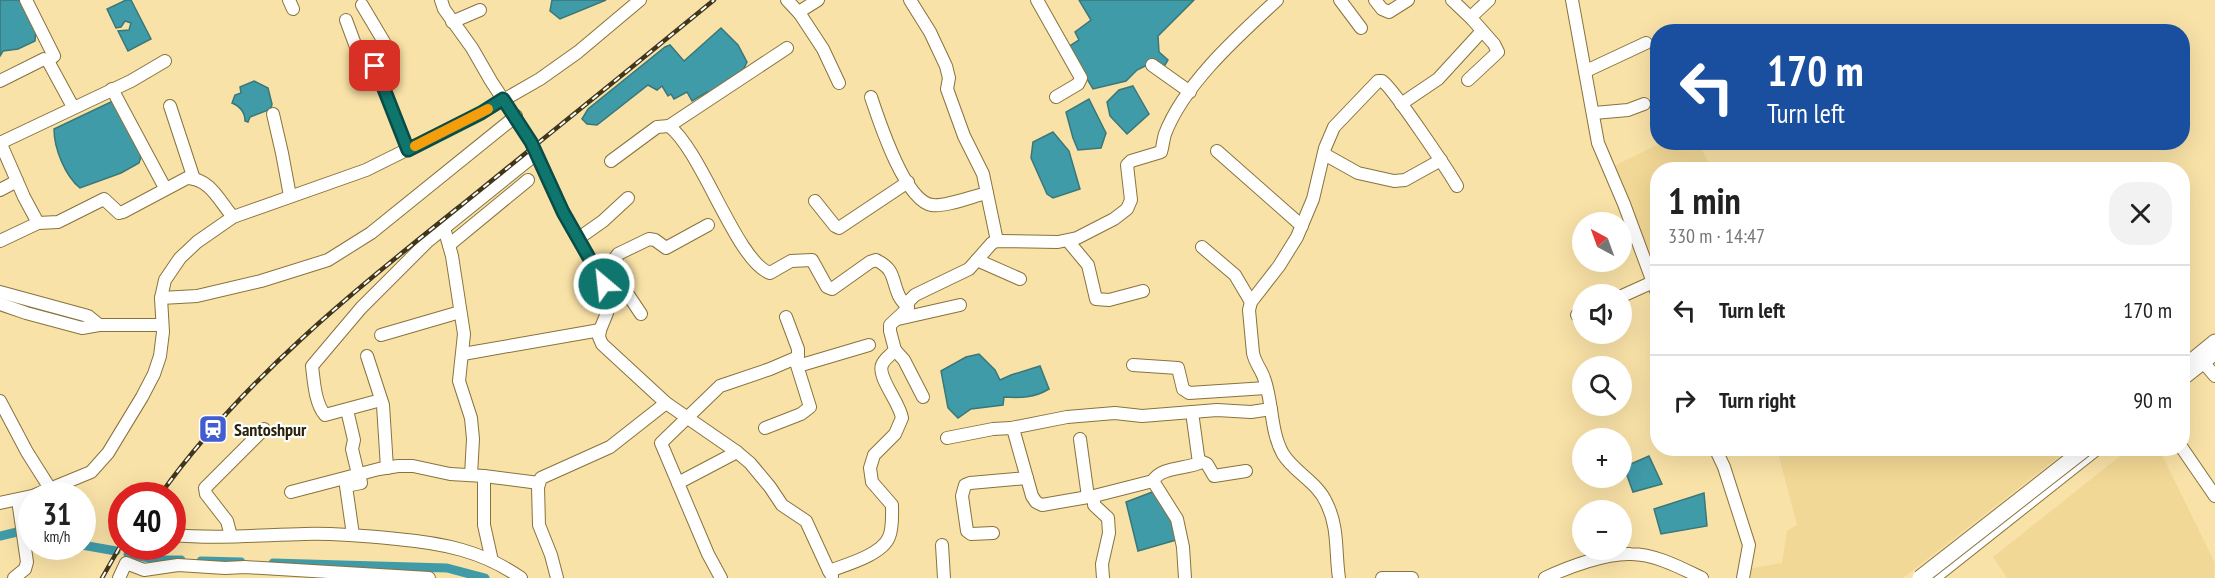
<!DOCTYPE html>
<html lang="en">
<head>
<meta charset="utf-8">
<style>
	body { margin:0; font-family:"PT Sans Narrow",sans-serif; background:#f2f2f2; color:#222; height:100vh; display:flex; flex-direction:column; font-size:22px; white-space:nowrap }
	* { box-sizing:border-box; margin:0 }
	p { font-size:20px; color:#767676 }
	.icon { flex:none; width:33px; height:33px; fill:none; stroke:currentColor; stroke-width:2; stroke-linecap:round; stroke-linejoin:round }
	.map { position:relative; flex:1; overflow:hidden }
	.details { position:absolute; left:1650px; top:162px; width:540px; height:294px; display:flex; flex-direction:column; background:#fff; border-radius:24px; box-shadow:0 6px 24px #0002 }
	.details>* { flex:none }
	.hud { position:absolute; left:1650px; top:24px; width:540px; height:126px; border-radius:24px; box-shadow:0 6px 24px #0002; background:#1a4fa0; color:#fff; overflow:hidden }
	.needle { width:39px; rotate:319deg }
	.controls { position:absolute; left:1572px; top:212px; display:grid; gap:12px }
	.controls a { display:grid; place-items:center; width:60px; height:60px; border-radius:50%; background:#fff; box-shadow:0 6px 24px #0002; font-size:30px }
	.speed { position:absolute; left:18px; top:482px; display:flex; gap:12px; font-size:30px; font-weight:700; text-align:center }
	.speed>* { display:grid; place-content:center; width:78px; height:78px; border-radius:50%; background:#fff; box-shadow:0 6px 24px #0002; line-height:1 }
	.speed small { font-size:15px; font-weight:400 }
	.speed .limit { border:9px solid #d22; background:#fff; color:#111 }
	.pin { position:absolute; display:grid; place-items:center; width:51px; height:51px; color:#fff; margin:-26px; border-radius:12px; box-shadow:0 3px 9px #0006 }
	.me { position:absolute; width:66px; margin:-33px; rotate:332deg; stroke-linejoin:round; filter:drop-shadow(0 0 4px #0008) }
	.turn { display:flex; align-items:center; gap:21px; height:126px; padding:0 18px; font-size:27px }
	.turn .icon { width:78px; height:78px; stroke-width:2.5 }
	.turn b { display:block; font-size:42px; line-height:51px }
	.round { display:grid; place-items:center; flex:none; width:63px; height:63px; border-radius:24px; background:#f2f2f2 }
	.overview { display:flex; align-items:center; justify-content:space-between; height:102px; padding:0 18px }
	h1 { font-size:36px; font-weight:800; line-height:45px }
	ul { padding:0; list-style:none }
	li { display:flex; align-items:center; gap:18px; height:90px; padding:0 18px; border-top:2px solid #e0e0e0 }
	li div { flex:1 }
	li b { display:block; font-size:22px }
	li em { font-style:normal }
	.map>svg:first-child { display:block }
	.built { fill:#f2d896 }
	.water { fill:#409ba9; stroke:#3a7779; stroke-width:1.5 }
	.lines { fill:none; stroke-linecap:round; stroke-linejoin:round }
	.canal { stroke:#409ba9; stroke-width:9 }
	.minor-casing { stroke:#88733c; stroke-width:14 }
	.major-casing { stroke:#88733c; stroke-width:17 }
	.minor { stroke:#fff; stroke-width:12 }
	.major { stroke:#fff; stroke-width:15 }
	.rail-casing { stroke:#40361a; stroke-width:4.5 }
	.rail { stroke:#fff; stroke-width:2; stroke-dasharray:7; stroke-linecap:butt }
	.major-bridge-casing { stroke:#88733c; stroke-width:17; stroke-linecap:butt }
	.major-bridge { stroke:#fff; stroke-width:15 }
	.route-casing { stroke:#0a4d48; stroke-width:15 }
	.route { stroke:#0f766e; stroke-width:10 }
	.slow { stroke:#f59e0b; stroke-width:10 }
	.labels { text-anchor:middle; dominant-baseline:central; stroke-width:4.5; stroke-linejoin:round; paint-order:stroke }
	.poi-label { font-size:18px; font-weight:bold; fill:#2b220a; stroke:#fff; text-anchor:start }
</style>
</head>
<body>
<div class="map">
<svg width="2215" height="578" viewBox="0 0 2215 578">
	<rect width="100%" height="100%" fill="#f9e2a7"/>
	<g class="built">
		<path d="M1698,142L1712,169L1658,170L1657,257L1652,260L1614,166L1661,143Z"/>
		<path d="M2065,448L2066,451L1903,578H1747L1748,569L1782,563L1787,531L1797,525L1777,449Z"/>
		<path d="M2129,449H2159L2215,563L2214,578H2007L1993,557Z"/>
	</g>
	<g class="water">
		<path d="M0,0H21L36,29L35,41L18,49L3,51L0,56Z"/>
		<path d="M126,0H131L151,39L128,51L118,31L129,30L131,23L125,21L121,27L116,28L107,9Z"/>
		<path d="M552,0H606L560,19L550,11Z"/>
		<path d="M1079,0H1194L1158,36L1159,52L1168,60L1162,70L1149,64L1137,70L1126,81L1093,89L1068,47L1079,40L1075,32L1091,20Z"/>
		<path d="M721,28L738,45L747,62L734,88L709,96L707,92L692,101L687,92L674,99L671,94L668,96L662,86L657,90L648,85L597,125L587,124L582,119L588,109L665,47L670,45L684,61Z"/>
		<path d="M254,81L268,88L272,104L271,109L250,117L248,122L245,121C245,112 239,106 232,103L235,95L241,93L240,87Z"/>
		<path d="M1133,86L1149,114L1127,134L1110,116L1107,102L1119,90Z"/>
		<path d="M1089,99L1106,133L1101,148L1078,150L1073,138L1066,112Z"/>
		<path d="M113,101L126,119L141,157L139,163L121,173L80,188C65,176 54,148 54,129Z"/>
		<path d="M1053,132L1069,151L1080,189L1053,198L1047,194L1031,158L1033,142Z"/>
		<path d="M979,354L995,370L1000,380L1011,375L1040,366L1049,389C1034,398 1021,398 1004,397L1003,405L971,409L958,418L948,408L941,371L966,357Z"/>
		<path d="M1649,456L1662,484L1633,492L1624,467Z"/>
		<path d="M1155,491L1183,538L1138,551L1126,502Z"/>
		<path d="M1704,493L1707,526L1661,534L1654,509Z"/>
	</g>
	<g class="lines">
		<g class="canal">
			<path d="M0,536L17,532L32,535"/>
			<path d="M82,545L116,551"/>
			<path d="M128,554L160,560H181"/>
			<path d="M201,561L241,562"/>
			<path d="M273,563L447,568L485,578"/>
		</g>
		<g class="minor-casing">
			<g id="minor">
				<path d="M26,0L54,56L48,61"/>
				<path d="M289,0L293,9"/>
				<path d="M441,0L444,9L472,48L491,81L531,142L563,212L604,284L608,303L607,313L600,330L599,337L602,344L666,403L737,452L750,463L770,487L782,505L806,521L829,571L832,576"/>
				<path d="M787,0L800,14"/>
				<path d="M818,0L802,10L800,14L823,49L839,83"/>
				<path d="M910,0L930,32L946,66L949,78L947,89L964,136L983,174L997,241"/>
				<path d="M1037,0L1081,78L1078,84L1056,97"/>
				<path d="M1340,0L1361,28"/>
				<path d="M1375,0L1382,9L1389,12L1408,0"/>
				<path d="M1452,0L1472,19"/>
				<path d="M1572,0L1598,143L1624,204L1658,296"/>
				<path d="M362,5L390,52C392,63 387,66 378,72"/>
				<path d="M346,20L356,47L375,66L408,150"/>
				<path d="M452,22L480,10"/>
				<path d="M1152,65L1190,92"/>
				<path d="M1586,71L1646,43"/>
				<path d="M1468,80L1498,52L1494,44L1472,19L1473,15L1489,0"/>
				<path d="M0,81L44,59L48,61L73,107"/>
				<path d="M112,89L165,188"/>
				<path d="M871,97C879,121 905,201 932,205C946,207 973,196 987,193"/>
				<path d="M1401,104L1438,79L1482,31"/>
				<path d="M170,106L194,179"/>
				<path d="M1594,113L1628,110L1644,104"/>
				<path d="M273,114L282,153L290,196"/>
				<path d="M669,126L787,48"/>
				<path d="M0,142L24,197L38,223"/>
				<path d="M0,143L131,81L165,61"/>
				<path d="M1217,151L1302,226"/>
				<path d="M1324,154L1358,173L1394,181L1405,180L1441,160"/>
				<path d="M611,161L657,127L669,126C702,151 737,262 770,273L791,261L812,260L827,287L832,289L870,262L876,260C896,270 891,279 899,296C901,300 905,304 908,308"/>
				<path d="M0,190L17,181"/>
				<path d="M815,201L835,226L839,228L908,182"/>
				<path d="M444,228L452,256L464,334L459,381L471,418L473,439L471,475"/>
				<path d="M579,238L603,221L628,198"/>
				<path d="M0,241L38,223L58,222L104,199L119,213L123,212L187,178C211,179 219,201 233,217"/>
				<path d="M1068,241L1088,265L1096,299L1109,300L1143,291"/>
				<path d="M449,245L528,180"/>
				<path d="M1202,247L1235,275L1251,302"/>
				<path d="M977,260L1020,279"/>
				<path d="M0,292L88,316L99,325"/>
				<path d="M627,293L625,281L615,258L618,254L649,239L655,240L666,248L708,225"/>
				<path d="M1622,296L1653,282"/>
				<path d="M161,298L197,296L261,281L328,260L371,233L516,116"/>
				<path d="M608,303L618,296L627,293L641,314"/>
				<path d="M0,304L26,313L82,328L99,325H162"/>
				<path d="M1577,315L1582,313"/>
				<path d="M898,319L960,305"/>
				<path d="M381,335L460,312"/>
				<path d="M895,350L904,360L923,397"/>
				<path d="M463,354L600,330"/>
				<path d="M367,356L383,405L387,468"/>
				<path d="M2204,363L2215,376"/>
				<path d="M1133,365L1178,368L1183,389L1189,393L1266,388"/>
				<path d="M798,366L869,345"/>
				<path d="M2182,380L2215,354"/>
				<path d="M381,400L325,415C315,403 314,382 312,366L361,308L428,241L536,154"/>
				<path d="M0,401L27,452L51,490"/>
				<path d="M347,410L354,440L352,449L358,474"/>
				<path d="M765,428L801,414L810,407L795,359"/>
				<path d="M1011,428L1067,417L1115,413L1142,416L1217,410L1251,412L1271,409"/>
				<path d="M947,438L993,429L1011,428L1014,432L1032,496L1036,502L1042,505L1094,496L1153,481"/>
				<path d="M1080,439L1088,497"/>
				<path d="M1715,448L1724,467L1749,545L1743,578"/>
				<path d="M2182,448L2215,496"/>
				<path d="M1200,461L1207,464L1214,476L1246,471"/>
				<path d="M484,476V525L492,561"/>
				<path d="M678,483L737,452"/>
				<path d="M291,492L379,469L398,466H413L450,474L484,476L539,483"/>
				<path d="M35,495L91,472L108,453L142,397L154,374L160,356L163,332L161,298L165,280L180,258L197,242L233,217L366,170L481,113L540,79L578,52L640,0"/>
				<path d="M1094,496V505L1108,518L1109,533L1102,564L1103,578"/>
				<path d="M0,503L32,496"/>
				<path d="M993,533L971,534L967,531L962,496L965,485L970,483L1027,478"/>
				<path d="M172,535C217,539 261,535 305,534C336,533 366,536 397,539C442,543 483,551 521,578"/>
				<path d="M353,535L346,486L361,483L359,474"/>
				<path d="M231,536L227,521L206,494L205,488L264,429"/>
				<path d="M942,545L944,578"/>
				<path d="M829,571C845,565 882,555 889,537C893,528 892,515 892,505L872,482L870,468L874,455L895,434L902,418C900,403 877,377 882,365C884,359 891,355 895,350L890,331V325L906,310L909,301L915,295L969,269L992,243L997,241L1058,242L1077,238L1114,219L1127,209L1131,200L1127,165L1131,161L1161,152C1163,146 1163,140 1165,134C1184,84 1238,36 1277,0"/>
				<path d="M14,578L25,569L27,562L18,500"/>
				<path d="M119,578L126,563L144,570L178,565L225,568L245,567L429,578"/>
				<path d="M557,578L551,555L539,525L538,487L541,478L610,447L666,403"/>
				<path d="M721,578L708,554L661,443L720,386L770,369L798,357V349L786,317"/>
				<path d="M1185,578L1183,547L1177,519L1153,481C1160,467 1186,469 1199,463L1192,412"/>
				<path d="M1339,578C1335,552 1339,527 1326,502C1317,482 1294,472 1283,454C1270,431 1273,402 1264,378C1261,369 1255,363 1253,353L1249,310L1251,302L1279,266L1297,237L1313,199L1325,148L1334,127L1378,81C1379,81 1381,81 1382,81C1391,85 1449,172 1457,186"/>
				<path d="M1382,578H1412"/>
				<path d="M1545,578C1568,567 1606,553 1631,554C1655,554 1681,568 1702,578"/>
				<path d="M1934,578L2098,448"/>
			</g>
		</g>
		<g class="major-casing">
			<path id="major" d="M2182,369L2215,342"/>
		</g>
		<use href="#minor" class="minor"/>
		<use href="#major" class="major"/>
		<g class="rail-casing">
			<g id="rail">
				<path d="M160,495C243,379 354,291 464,203C547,136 631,68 714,0"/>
				<path d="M102,578L122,543"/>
			</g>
		</g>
		<use href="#rail" class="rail"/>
		<g class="major-bridge-casing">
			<path id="major-bridge" d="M1920,578L2086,448"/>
		</g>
		<use href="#major-bridge" class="major-bridge"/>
	</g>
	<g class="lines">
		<g class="route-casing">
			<path id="route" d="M375,66L408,150L481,113L503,99L531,142L563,212L604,284"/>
		</g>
		<use href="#route" class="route"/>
		<path class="slow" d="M415,146L488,109"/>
	</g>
	<defs>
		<g id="station-square" transform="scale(1.5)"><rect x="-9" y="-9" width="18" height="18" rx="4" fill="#425dd0" stroke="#fff"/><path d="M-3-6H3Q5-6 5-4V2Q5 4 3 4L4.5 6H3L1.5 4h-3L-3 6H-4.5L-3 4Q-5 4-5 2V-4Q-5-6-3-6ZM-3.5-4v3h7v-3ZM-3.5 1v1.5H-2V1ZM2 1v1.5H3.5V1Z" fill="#fff"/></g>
	</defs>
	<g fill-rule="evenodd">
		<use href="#station-square" x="213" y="429"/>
	</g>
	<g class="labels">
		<g class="poi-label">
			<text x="234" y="429">Santoshpur</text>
		</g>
	</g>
</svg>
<div class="controls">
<a><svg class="needle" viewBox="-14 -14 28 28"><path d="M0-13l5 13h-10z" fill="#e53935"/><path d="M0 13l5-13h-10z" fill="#767676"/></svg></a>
<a><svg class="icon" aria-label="sound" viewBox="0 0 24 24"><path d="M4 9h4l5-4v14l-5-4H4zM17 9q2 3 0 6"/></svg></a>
<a><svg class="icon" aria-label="search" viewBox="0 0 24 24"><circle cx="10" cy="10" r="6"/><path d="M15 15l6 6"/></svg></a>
<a>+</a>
<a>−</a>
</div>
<div class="speed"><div>31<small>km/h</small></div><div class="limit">40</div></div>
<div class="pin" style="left:375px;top:66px;background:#d93025"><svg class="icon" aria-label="arrive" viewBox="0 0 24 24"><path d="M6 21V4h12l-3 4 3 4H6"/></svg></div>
<svg class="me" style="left:604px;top:284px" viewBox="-20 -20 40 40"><circle r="17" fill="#0f766e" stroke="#fff" stroke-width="3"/><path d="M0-11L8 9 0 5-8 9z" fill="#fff"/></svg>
<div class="hud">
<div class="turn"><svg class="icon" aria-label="left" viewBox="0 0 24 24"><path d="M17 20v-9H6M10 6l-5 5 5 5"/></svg><div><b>170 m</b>Turn left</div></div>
</div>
<section class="details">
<div class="overview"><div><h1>1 min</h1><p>330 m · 14:47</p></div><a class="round"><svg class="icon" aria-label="close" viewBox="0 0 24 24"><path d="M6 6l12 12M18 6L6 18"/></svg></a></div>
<ul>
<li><svg class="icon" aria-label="left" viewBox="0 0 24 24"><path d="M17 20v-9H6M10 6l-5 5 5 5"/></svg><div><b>Turn left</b></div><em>170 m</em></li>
<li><svg class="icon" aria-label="right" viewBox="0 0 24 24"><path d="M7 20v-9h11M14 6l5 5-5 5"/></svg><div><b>Turn right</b></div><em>90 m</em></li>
</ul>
</section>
</div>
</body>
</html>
